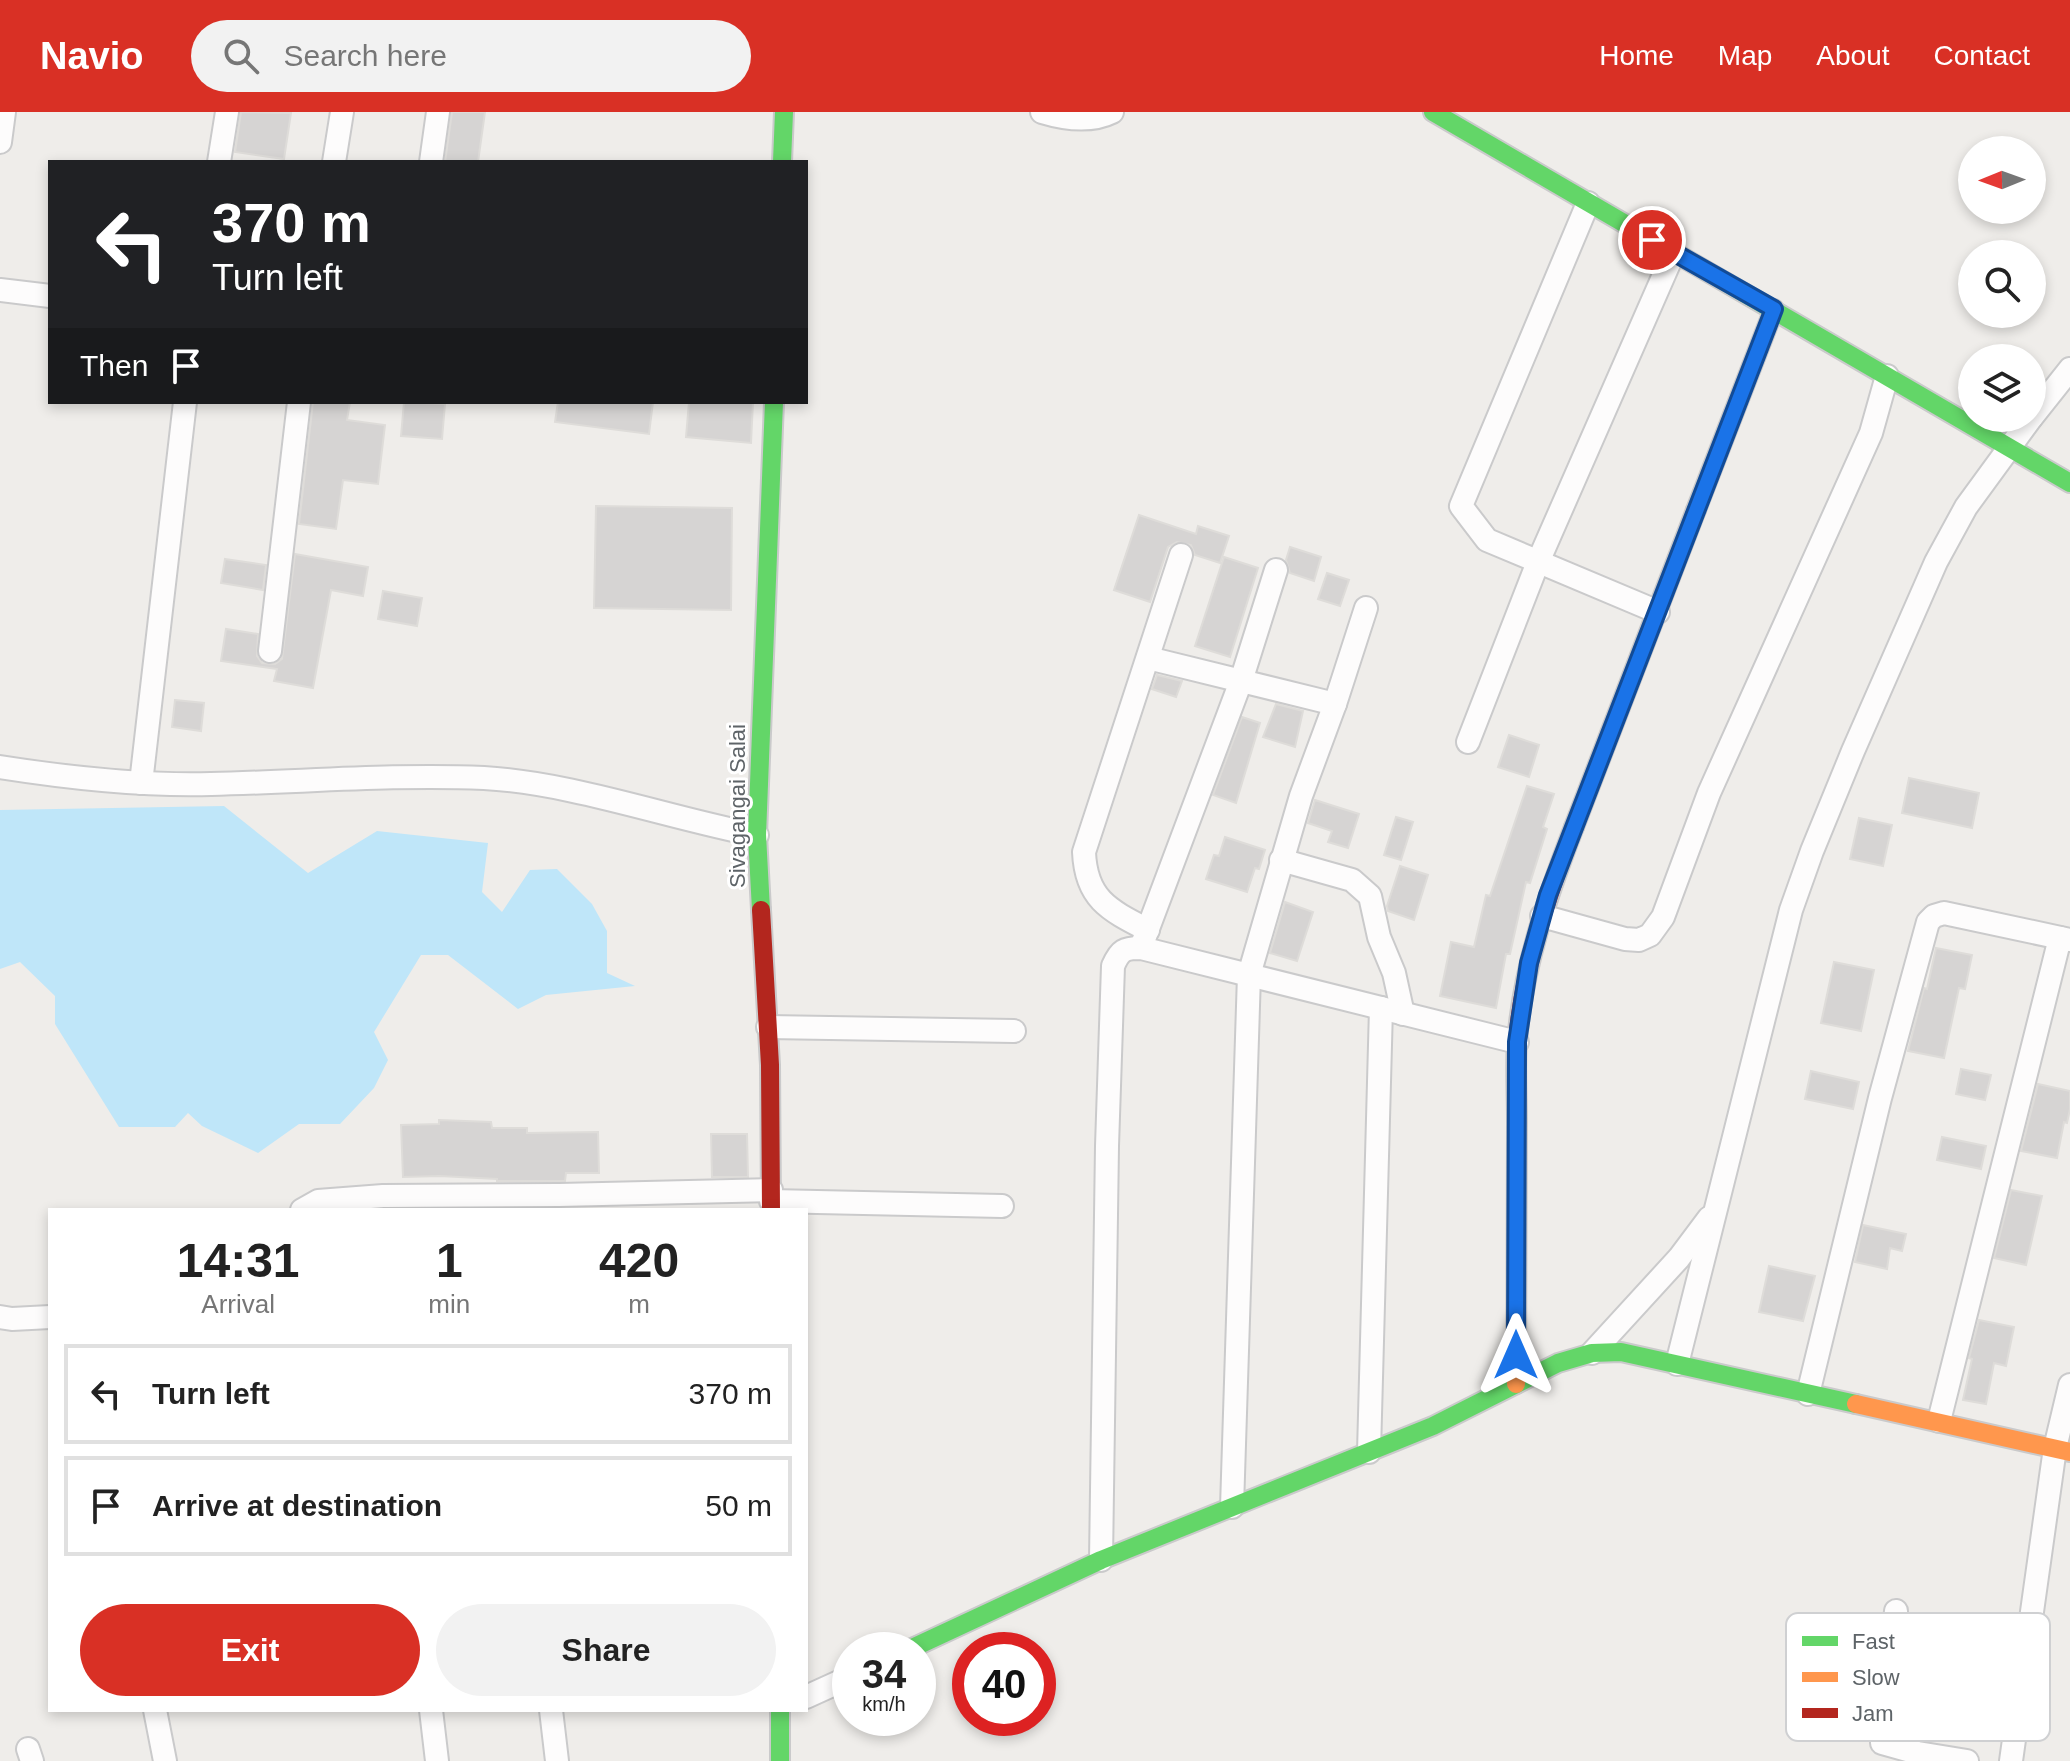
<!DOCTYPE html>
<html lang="en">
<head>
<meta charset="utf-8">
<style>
	body { margin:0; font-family:Helvetica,sans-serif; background:#f2f2f2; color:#222; height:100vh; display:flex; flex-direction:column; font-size:30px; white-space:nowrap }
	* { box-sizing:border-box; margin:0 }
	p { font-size:26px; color:#767676 }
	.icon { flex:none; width:44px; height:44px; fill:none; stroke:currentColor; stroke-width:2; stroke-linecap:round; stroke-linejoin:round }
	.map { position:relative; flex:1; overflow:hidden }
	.sheet { position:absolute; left:48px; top:1096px; width:760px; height:504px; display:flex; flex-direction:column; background:#fff; border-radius:0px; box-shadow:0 4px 12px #0003 }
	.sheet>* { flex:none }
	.banner { position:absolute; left:48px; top:48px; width:760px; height:244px; border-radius:0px; box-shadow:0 4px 12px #0003; background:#202124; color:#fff; overflow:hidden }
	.needle { width:52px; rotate:269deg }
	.fabs { position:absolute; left:1958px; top:24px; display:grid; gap:16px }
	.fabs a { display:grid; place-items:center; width:88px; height:88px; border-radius:50%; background:#fff; box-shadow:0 4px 12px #0003; font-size:40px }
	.speed { position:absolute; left:832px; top:1520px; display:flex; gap:16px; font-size:40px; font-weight:700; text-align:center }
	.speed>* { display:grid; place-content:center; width:104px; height:104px; border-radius:50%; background:#fff; box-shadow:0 4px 12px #0003; line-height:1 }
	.speed small { font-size:20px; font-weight:400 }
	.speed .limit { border:12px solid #d22; background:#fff; color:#111 }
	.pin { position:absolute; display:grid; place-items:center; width:68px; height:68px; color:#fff; margin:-34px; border:4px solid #fff; border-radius:50%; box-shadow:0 2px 8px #0007 }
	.me { position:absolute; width:88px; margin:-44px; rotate:0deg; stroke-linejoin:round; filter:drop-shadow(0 0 6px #0008) }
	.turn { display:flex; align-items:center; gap:28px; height:168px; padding:0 32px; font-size:36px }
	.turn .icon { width:104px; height:104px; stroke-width:2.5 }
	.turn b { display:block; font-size:56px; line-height:68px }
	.then { display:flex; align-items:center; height:76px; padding:0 32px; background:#0003; gap:16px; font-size:30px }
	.eta { display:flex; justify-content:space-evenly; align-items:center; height:136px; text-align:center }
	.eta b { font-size:48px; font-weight:800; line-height:56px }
	.primary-button { display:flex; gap:16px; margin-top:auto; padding:16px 32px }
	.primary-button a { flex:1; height:92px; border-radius:48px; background:#d93025; color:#fff; font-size:32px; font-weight:800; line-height:92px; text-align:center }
	.primary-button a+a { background:#f2f2f2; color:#222 }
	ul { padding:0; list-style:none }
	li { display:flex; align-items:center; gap:24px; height:100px; margin:0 16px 12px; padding:0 16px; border:4px solid #e0e0e0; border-radius:0px }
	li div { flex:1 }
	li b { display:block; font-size:30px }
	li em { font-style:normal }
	header { display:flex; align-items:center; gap:48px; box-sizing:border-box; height:112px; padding:0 40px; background:#d93025; color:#fff }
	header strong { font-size:38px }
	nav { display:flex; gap:44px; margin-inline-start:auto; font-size:28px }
	.search { width:560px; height:72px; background:#f2f2f2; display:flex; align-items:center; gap:20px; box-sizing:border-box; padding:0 28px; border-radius:44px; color:#767676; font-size:30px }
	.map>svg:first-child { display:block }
	.water { fill:#bfe6f9 }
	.building { fill:#d6d4d3; stroke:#dedcd9; stroke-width:2 }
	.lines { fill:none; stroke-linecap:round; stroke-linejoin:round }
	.street-casing { stroke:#cacacb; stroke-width:26 }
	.fast-casing { stroke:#cacacb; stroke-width:22 }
	.slow-casing { stroke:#cacacb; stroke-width:22 }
	.jam-casing { stroke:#cacacb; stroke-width:22 }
	.street { stroke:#fdfcfc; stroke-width:22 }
	.fast { stroke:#63d668; stroke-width:18 }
	.slow { stroke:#ff974d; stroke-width:18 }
	.jam { stroke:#b3261e; stroke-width:18 }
	.route-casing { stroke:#114b97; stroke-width:20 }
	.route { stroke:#1a73e8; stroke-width:14 }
	.labels { text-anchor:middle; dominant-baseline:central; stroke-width:6; stroke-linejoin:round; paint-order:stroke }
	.street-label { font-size:22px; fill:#5e6468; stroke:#fff }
	.key { fill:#fff; stroke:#cfd0d2; stroke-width:2 }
	.key-label { font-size:22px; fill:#5e6468 }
</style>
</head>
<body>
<header>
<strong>Navio</strong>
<div class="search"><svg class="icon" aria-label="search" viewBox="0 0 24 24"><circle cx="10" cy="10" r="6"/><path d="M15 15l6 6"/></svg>Search here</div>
<nav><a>Home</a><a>Map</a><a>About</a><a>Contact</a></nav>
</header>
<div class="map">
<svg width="2070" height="1649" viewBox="0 0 2070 1649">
	<rect width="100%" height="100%" fill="#efedea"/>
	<path class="water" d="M224,694L308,761L377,719L488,731L482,780L502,800L530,758L557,757L592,792L607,819V861L635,874L546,883L518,897L448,843H421L374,920L388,948L374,976L340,1012H299L258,1041L202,1014L188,1001L175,1015H119L55,912V884L20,850L0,857V698Z"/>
	<g class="building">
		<path d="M241,0L291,1L284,47L235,40Z"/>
		<path d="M452,0H485L478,50H445Z"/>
		<path d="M313,290H350L347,308L385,313L378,372L343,368L336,417L299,412Z"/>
		<path d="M404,290L445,292L442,327L401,324Z"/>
		<path d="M558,290H653L649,322L555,310Z"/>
		<path d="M689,290H753L751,331L686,325Z"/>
		<path d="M596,394L732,396L731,498L594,496Z"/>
		<path d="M1139,403L1196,422L1198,414L1229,424L1220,451L1195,443L1191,433L1177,430L1168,435L1150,490L1114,478Z"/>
		<path d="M1290,435L1321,445L1314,469L1290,461L1286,448Z"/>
		<path d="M295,442L368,455L363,484L331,478L313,576L274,569L277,557L221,549L226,517L258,522L257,544L262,551L275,552L282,547Z"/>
		<path d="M1224,445L1258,456L1230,545L1195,534Z"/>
		<path d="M225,447L266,453L263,478L221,471Z"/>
		<path d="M1327,461L1349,468L1340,494L1318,487Z"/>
		<path d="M383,479L422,486L417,514L378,507Z"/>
		<path d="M1157,563L1182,569L1176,585L1152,577Z"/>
		<path d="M175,588L204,591L201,619L172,615Z"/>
		<path d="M1276,592L1303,599L1295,635L1263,625Z"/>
		<path d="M1242,605L1260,611L1236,691L1213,683Z"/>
		<path d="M1509,623L1539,633L1529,665L1498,655Z"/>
		<path d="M1909,666L1979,681L1972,716L1902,701Z"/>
		<path d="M1527,674L1554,682L1543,715L1547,717L1530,771L1526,770L1510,842H1506L1496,896L1440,884L1451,830L1474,835L1486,783L1490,784Z"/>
		<path d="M1315,688L1359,702L1348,736L1328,730L1332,719L1308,711Z"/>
		<path d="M1396,705L1413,710L1401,748L1384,743Z"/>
		<path d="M1859,706L1892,713L1883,754L1850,747Z"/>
		<path d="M1225,725L1265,738L1259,757L1255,756L1247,780L1206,767L1214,743L1219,744Z"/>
		<path d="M1400,754L1428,763L1414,808L1388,799L1387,794Z"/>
		<path d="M1285,790L1313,800L1297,849L1270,841Z"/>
		<path d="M1936,836L1972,843L1965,877L1959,876L1944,946L1908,939L1924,876L1927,877Z"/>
		<path d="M1834,850L1874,858L1861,919L1821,911Z"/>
		<path d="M1961,957L1991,963L1985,988L1956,982Z"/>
		<path d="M1811,959L1859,970L1853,997L1805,987Z"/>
		<path d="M2038,972L2070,979V997L2067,1011L2064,1010L2057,1046L2021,1039Z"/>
		<path d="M439,1008L491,1010L492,1016H527V1021L598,1020L599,1061H566L565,1069H497V1067L440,1064L403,1065L401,1013L439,1012Z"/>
		<path d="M711,1022H747L748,1065H712Z"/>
		<path d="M1942,1025L1986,1034L1981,1057L1937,1048Z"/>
		<path d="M2011,1078L2042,1084L2026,1153L1994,1146Z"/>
		<path d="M1863,1113L1906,1122L1902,1139L1890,1136L1887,1157L1855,1150Z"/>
		<path d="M1769,1154L1815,1164L1803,1209L1759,1200Z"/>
		<path d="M1979,1208L2014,1215L2006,1254L1994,1251L1986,1292L1963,1288L1972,1247L1969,1246Z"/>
	</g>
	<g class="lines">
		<g class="street-casing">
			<g id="street">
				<path d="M1042,0C1065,7 1090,11 1112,0"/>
				<path d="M0,30L4,0"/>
				<path d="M219,50L227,0"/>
				<path d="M334,50L342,0"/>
				<path d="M431,50L438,0"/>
				<path d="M1588,91L1461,394L1487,428L1658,500"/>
				<path d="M0,178L50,184"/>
				<path d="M2032,305L2070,257"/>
				<path d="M270,539L299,290"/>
				<path d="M1148,546L1335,592"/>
				<path d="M1468,630L1538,450L1674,140"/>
				<path d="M0,655C70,666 140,674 211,672C302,670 393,662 484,666C573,671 669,706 757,723"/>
				<path d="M141,671L185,290"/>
				<path d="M1281,748L1352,768L1370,784L1379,825L1394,861L1403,902"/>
				<path d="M1542,804L1625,827L1639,828L1650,823L1663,805L1709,681L1871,321L1887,264"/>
				<path d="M1148,818C1109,798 1086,787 1084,740L1181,443"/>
				<path d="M1143,830L1241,569L1276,458"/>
				<path d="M768,915L1014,919"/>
				<path d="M771,1089L1002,1094"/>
				<path d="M302,1098L318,1089L383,1084L559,1083L771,1078"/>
				<path d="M0,1205L12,1207L50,1205"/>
				<path d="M1592,1241L1679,1146L1709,1106"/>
				<path d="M1677,1252L1791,798L1812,739L1853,639L1936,450L1966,395L2031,306"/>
				<path d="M1808,1282L1880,986L1928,810L1934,804L1944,801L2070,828"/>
				<path d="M1939,1309L2060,826"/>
				<path d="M1369,1340L1381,896"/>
				<path d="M1232,1395L1249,863L1301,684L1335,592L1366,496"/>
				<path d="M1101,1448L1107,1034L1113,854C1120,838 1124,836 1141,836L1517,930"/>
				<path d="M1896,1499L1882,1631L1918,1641L1967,1649"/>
				<path d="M806,1585L850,1565"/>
				<path d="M155,1598L165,1649"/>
				<path d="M431,1598L437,1649"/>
				<path d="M551,1598L557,1649"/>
				<path d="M28,1637L32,1649"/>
				<path d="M2011,1649L2055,1336L2070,1273"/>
			</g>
		</g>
		<g class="fast-casing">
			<g id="fast">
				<path d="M1433,0L2070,371"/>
				<path d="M782,50L784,0"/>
				<path d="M1696,398L1774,197"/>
				<path d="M761,798L757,723L774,290"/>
				<path d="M908,1538L1101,1448L1433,1314L1558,1251L1592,1241L1621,1240L1856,1292"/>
				<path d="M780,1598V1649"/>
			</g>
		</g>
		<g class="slow-casing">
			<g id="slow">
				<path d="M1574,715L1696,398"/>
				<path d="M1516,1272L1517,1010"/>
				<path d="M1856,1292L2070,1340"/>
			</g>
		</g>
		<g class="jam-casing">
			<g id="jam">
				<path d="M761,798L770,953L771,1098"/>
				<path d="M1517,1010C1517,984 1515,956 1517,930C1523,855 1547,785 1574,715"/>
			</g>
		</g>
		<use href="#street" class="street"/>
		<use href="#fast" class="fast"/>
		<use href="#slow" class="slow"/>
		<use href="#jam" class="jam"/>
	</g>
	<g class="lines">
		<g class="route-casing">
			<path id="route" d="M1516,1243L1517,930L1529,851L1548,783L1774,197L1652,128"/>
		</g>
		<use href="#route" class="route"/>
	</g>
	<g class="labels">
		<g class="street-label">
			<text transform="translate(737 694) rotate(-90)">Sivagangai Salai</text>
		</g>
	</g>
	<rect x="1786" y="1501" width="264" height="128" rx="12" class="key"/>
	<rect x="1802" y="1524" width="36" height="10" fill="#63d668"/>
	<rect x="1802" y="1560" width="36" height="10" fill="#ff974d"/>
	<rect x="1802" y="1596" width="36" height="10" fill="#b3261e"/>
	<g class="key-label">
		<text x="1852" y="1537">Fast</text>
		<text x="1852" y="1573">Slow</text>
		<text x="1852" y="1609">Jam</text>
	</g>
</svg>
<div class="fabs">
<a><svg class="needle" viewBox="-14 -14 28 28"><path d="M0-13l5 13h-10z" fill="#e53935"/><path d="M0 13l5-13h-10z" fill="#767676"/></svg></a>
<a><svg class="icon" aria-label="search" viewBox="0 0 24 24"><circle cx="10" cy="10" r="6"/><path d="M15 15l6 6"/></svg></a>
<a><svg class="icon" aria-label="layers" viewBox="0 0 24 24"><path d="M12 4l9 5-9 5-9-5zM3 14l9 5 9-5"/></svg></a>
</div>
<div class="speed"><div>34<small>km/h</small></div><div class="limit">40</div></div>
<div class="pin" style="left:1652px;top:128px;background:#d93025"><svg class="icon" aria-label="arrive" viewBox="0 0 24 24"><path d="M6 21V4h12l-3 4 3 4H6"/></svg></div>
<svg class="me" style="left:1516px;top:1243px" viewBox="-20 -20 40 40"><path d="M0-17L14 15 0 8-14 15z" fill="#1a73e8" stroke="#fff" stroke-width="4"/></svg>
<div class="banner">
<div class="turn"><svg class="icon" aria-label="left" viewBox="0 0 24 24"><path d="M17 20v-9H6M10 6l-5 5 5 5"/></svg><div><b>370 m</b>Turn left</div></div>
<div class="then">Then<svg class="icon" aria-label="arrive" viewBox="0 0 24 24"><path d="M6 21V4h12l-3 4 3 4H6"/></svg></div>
</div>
<section class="sheet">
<div class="eta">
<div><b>14:31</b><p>Arrival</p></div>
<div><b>1</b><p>min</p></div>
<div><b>420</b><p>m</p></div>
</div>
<ul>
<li><svg class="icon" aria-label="left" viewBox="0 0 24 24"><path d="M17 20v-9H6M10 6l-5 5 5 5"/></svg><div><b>Turn left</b></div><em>370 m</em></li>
<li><svg class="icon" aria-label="arrive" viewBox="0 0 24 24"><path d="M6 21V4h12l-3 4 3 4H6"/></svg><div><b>Arrive at destination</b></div><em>50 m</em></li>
</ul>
<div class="primary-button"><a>Exit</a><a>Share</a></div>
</section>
</div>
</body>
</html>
